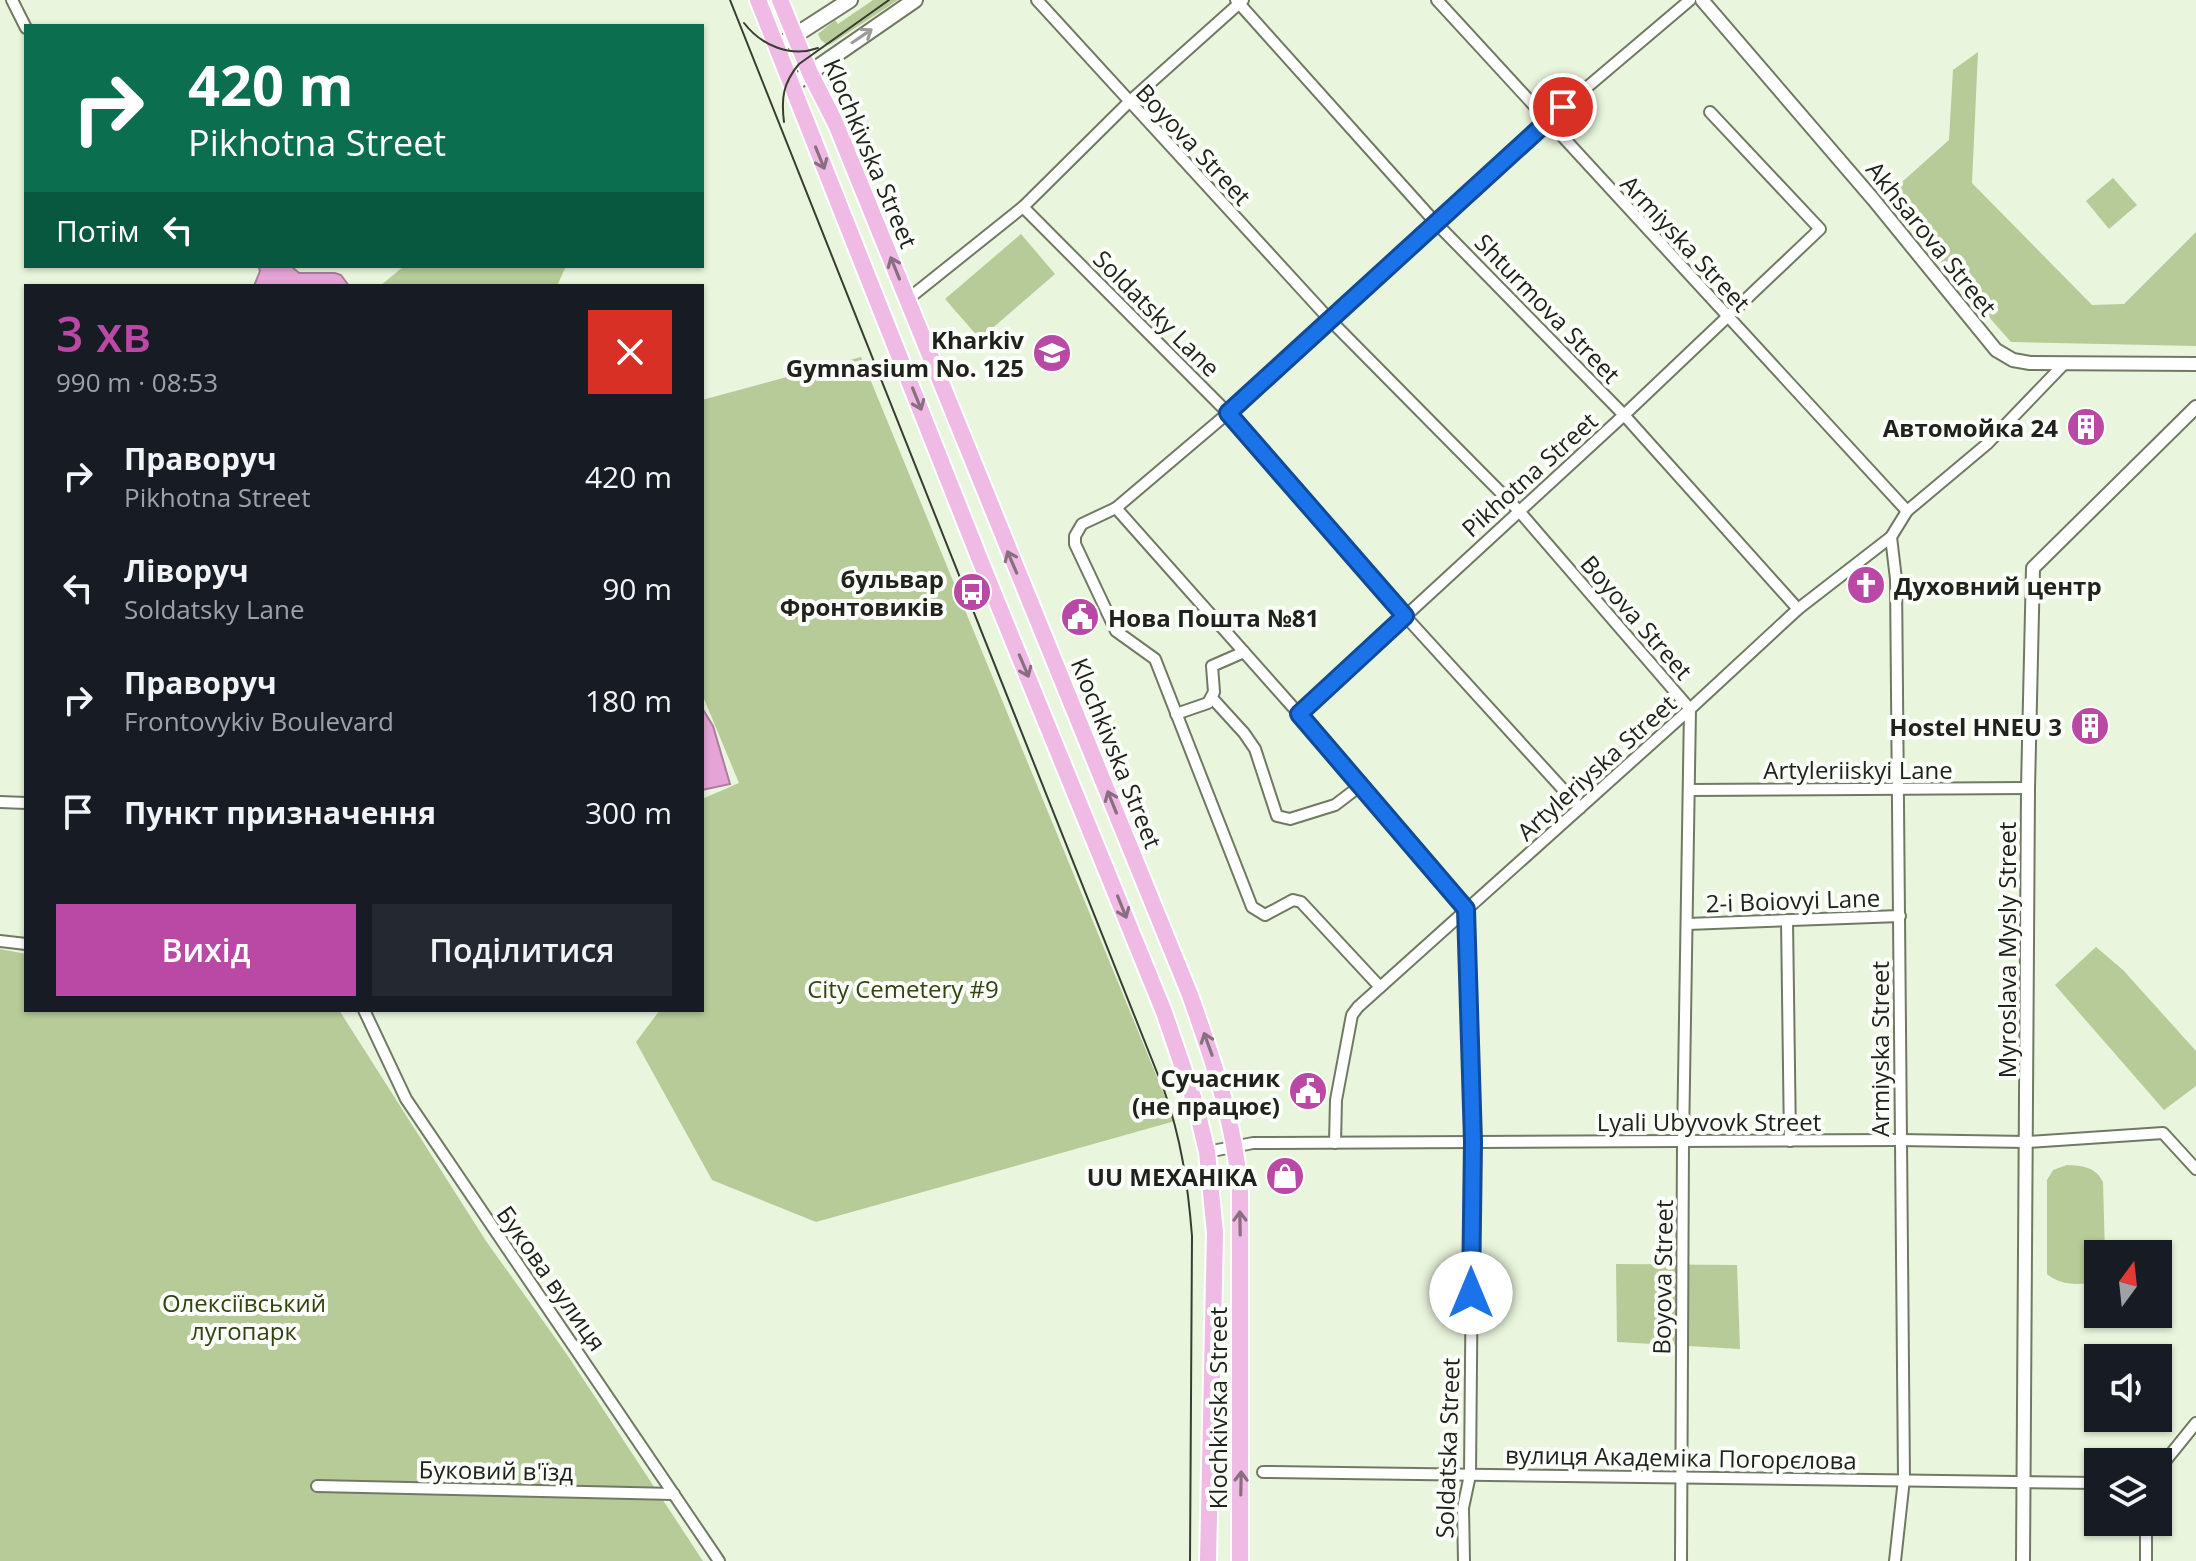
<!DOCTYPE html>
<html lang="uk">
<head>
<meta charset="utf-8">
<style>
	body { margin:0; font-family:"Open Sans",sans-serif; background:#242831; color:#f1f3f6; height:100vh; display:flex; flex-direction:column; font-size:30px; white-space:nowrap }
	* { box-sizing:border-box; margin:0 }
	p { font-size:26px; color:#9ea1a6 }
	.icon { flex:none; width:44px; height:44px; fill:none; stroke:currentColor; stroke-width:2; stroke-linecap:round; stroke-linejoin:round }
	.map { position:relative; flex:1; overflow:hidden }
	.panel { position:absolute; left:24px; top:284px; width:680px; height:728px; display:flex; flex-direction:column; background:#171b24; border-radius:0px; box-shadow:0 2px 6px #0004 }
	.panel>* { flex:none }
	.hud { position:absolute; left:24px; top:24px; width:680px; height:244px; border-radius:0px; box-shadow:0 2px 6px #0004; background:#0b6e4f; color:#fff; overflow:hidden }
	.needle { width:52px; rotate:15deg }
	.tools { position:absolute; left:2084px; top:1240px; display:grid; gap:16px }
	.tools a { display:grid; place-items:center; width:88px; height:88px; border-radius:0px; background:#171b24; box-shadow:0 2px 6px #0004; font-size:40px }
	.pin { position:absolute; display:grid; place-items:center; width:68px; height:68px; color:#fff; margin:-34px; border:4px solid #fff; border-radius:50%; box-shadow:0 2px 8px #0007 }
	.me { position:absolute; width:88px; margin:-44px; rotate:0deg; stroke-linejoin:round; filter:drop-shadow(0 0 6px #0008) }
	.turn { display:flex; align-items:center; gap:28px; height:168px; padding:0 32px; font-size:36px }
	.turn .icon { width:104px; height:104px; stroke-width:2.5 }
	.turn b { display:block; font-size:56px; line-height:68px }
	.then { display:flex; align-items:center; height:76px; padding:0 32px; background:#0003; gap:16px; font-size:30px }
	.round { display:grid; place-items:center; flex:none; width:84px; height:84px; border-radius:0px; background:#242831 }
	.overview { display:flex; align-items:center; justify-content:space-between; height:136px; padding:0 32px }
	h1 { font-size:48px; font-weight:600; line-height:60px; color:#b949a5 }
	.cta { display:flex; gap:16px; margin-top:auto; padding:16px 32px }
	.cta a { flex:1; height:92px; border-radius:0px; background:#b949a5; color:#fff; font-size:32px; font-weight:600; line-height:92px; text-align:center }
	.cta a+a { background:#242831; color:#f1f3f6 }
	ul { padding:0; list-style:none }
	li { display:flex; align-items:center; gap:24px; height:112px; padding:0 32px }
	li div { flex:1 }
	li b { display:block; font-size:30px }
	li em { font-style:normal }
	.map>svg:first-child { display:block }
	.green { fill:#b6cb98 }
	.water { fill:#e6a4d6; stroke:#ab7d9e; stroke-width:2 }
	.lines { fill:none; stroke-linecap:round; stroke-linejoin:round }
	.minor-casing { stroke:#717964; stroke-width:14 }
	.tertiary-casing { stroke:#717964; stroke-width:16 }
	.secondary-casing { stroke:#717964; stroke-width:18 }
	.primary-casing { stroke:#fff; stroke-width:20 }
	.minor { stroke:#fff; stroke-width:10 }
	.tertiary { stroke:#fff; stroke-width:12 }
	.secondary { stroke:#fff; stroke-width:14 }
	.primary { stroke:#efbbe4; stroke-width:16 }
	.tram { stroke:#383c32; stroke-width:2 }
	.oneway { stroke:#9b9c98 }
	.oneway2 { stroke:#886f80 }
	.route-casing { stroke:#114b97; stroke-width:20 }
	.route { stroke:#1a73e8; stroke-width:14 }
	.labels { text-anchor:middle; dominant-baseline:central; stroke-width:8; stroke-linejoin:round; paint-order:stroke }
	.street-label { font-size:24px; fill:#20231b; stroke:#fcfef9 }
	.poi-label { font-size:24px; font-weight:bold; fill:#20231b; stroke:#fcfef9; text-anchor:end }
	.park-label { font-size:24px; fill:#32430e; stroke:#fcfef9 }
</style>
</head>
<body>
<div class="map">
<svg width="2196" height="1561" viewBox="0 0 2196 1561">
	<rect width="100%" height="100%" fill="#eaf5dd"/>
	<g class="green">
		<path d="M873,0H898L831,44L827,45L821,40L818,34L835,20L838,24Z"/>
		<path d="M1978,52L1972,183L2092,305L2124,304L2196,232V346L2011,342L1884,198L1949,140L1953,70Z"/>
		<path d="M2113,178L2137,205L2109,229L2086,201Z"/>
		<path d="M1021,234L1055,274L980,339L945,299Z"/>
		<path d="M404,266H566L557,286H380Z"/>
		<path d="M861,357L1175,1121L816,1222L712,1180L636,1042L660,1010H702V799L739,783L702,694V400Z"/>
		<path d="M2096,947L2123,970L2196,1051V1086L2164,1110L2055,985Z"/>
		<path d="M0,949L26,954V1010H339L486,1241L568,1356L703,1561H0Z"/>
		<path d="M2067,1165C2082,1166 2095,1166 2103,1182L2105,1254H2098V1280C2082,1286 2061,1286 2047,1274V1180L2053,1170Z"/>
		<path d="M1616,1264L1737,1265L1740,1349L1617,1342Z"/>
	</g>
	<g class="water">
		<path d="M258,266H291L299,273H335L341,275L349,286H254L260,271Z"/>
		<path d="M702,708L713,726L730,784L702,790Z"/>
	</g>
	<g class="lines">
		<g class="minor-casing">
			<g id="minor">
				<path d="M12,0L26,28"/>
				<path d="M1037,0L1330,320L1519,511L1690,709L1683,1142L1681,1561"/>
				<path d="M1236,0L1435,222L1624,415L1798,609"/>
				<path d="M1437,0L1907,511"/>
				<path d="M1023,207L1228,413L1405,616L1580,808"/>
				<path d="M908,299L1023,207L1129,102L1243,0"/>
				<path d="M1116,508L1299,714L1466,909L1473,1142L1470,1475L1463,1508L1464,1561"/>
				<path d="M1891,537L1896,579L1904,1479L1895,1561"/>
				<path d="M1213,699L1244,733L1255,749L1277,816L1290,819L1335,805L1360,786"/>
				<path d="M1176,714L1208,703L1214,692L1212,666L1244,652"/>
				<path d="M1299,714L1624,415L1820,229L1710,112"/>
				<path d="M1689,790L2028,788"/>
				<path d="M0,802L26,803"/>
				<path d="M1787,920L1790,1141"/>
				<path d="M1687,924L1900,916"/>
				<path d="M0,941L26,944"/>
				<path d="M1380,987L1301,902L1293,900L1265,915L1252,907L1155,659L1116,631L1075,544V536L1082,524L1116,508L1228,413L1546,122L1690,0"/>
				<path d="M364,1010L406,1099L719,1561"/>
				<path d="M1335,1143L1336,1100L1352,1015L1358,1007L1690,709L1798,609L1891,537L1907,511L1987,444L2065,363"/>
				<path d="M1207,1152L1253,1143L1899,1140L2027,1142L2163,1133L2196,1169"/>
				<path d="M2158,1470L2196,1423"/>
				<path d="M1263,1472L2098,1483"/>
				<path d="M317,1486L674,1494"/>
				<path d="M2146,1561V1522"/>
			</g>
		</g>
		<g class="tertiary-casing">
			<g id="tertiary">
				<path d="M1702,0L1873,199L1996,350L2013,360L2030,363L2196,364"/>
				<path d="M2023,1561L2028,788L2033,568L2196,407"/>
			</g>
		</g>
		<g class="secondary-casing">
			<g id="secondary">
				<path d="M777,47L850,0"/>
				<path d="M792,85L915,0"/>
			</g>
		</g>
		<g class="primary-casing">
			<g id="primary">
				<path d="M758,0L980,560L1164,1012L1196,1106L1207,1152L1215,1233L1208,1561"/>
				<path d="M780,0L810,73L836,124L1190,995C1213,1060 1235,1123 1240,1192V1561"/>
			</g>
		</g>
		<use href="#minor" class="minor"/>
		<use href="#tertiary" class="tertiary"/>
		<use href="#secondary" class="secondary"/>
		<use href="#primary" class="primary"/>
		<g class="tram">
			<path d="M730,0L1164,1090C1181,1138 1188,1185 1192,1236L1190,1561"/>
			<path d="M744,23C761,45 790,58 818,48"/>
			<path d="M784,122C781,98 783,83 799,64L889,0"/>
		</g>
	</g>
	<defs><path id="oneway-shaft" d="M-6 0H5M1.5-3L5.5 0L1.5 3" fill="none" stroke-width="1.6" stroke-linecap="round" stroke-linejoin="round" transform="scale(2)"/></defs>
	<use class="oneway" href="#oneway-shaft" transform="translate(862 36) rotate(-34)"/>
	<g class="oneway2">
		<use href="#oneway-shaft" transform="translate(820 158) rotate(68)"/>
		<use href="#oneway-shaft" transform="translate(895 268) rotate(-112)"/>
		<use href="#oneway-shaft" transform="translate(917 399) rotate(68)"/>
		<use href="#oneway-shaft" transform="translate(1012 562) rotate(-113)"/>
		<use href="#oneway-shaft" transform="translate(1024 666) rotate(67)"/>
		<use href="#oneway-shaft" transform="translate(1112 802) rotate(-112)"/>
		<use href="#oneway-shaft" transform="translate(1122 907) rotate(68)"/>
		<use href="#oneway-shaft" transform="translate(1208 1044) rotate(-110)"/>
		<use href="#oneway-shaft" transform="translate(1240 1223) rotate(-91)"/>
		<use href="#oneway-shaft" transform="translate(1241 1483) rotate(-89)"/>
	</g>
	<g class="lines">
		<g class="route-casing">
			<path id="route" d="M1471,1293L1473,1142L1466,909L1299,714L1405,616L1228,413L1563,107"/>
		</g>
		<use href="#route" class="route"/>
	</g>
	<defs>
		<g id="school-disc" transform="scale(2)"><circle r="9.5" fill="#b949a5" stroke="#fcfef9"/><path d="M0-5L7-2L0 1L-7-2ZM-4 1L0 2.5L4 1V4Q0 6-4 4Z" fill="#fff"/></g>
		<g id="building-disc" transform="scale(2)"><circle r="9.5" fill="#b949a5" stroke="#fcfef9"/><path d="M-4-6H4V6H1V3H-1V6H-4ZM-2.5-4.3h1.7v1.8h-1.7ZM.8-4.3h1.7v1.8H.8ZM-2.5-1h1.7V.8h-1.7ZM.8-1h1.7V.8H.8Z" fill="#fff"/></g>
		<g id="church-disc" transform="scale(2)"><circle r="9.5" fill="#b949a5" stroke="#fcfef9"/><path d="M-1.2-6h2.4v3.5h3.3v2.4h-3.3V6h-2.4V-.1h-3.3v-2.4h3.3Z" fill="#fff"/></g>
		<g id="bus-disc" transform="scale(2)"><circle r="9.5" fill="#b949a5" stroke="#fcfef9"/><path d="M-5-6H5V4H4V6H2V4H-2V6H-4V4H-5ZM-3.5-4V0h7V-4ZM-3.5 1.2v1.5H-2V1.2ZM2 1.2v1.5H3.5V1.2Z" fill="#fff"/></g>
		<g id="civic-disc" transform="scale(2)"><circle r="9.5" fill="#b949a5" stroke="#fcfef9"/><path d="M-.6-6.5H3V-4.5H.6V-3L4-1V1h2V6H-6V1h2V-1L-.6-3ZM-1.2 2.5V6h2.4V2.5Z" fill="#fff"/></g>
		<g id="shop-disc" transform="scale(2)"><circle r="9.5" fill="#b949a5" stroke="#fcfef9"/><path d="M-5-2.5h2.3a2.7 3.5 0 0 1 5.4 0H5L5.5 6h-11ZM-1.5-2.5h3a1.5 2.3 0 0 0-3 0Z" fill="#fff"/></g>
	</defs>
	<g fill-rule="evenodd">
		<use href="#school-disc" x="1052" y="353"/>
		<use href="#building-disc" x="2086" y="427"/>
		<use href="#church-disc" x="1866" y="585"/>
		<use href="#bus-disc" x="972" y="592"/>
		<use href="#civic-disc" x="1080" y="617"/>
		<use href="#building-disc" x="2090" y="726"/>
		<use href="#civic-disc" x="1308" y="1091"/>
		<use href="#shop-disc" x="1285" y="1176"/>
	</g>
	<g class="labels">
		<g class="street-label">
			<text transform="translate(1194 144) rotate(47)">Boyova Street</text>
			<text transform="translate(871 153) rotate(67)">Klochkivska Street</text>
			<text transform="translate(1932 238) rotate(51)">Akhsarova Street</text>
			<text transform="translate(1686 243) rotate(47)">Armiyska Street</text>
			<text transform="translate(1548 308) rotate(46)">Shturmova Street</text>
			<text transform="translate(1157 313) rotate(45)">Soldatsky Lane</text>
			<text transform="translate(1529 474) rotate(-42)">Pikhotna Street</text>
			<text transform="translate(1637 617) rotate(49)">Boyova Street</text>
			<text transform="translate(1117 753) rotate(68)">Klochkivska Street</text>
			<text transform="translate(1596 767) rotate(-42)">Artyleriyska Street</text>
			<text x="1858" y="769">Artyleriiskyi Lane</text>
			<text transform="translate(1793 900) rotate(-2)">2-i Boiovyi Lane</text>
			<text transform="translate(2006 950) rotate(-90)">Myroslava Mysly Street</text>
			<text transform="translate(1879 1049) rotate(-90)">Armiyska Street</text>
			<text x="1709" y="1121">Lyali Ubyvovk Street</text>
			<text transform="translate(1662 1277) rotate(-89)">Boyova Street</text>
			<text transform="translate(552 1278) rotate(55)">Букова вулиця</text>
			<text transform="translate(1217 1408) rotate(-90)">Klochkivska Street</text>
			<text transform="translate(1447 1448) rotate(-88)">Soldatska Street</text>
			<text transform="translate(1681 1457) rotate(1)">вулиця Академіка Погорєлова</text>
			<text transform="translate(496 1470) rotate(1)">Буковий в'їзд</text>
		</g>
		<g class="poi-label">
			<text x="1024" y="339">Kharkiv<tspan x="1024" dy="28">Gymnasium No. 125</tspan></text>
			<text x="2058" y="427">Автомойка 24</text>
			<text x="944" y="578">бульвар<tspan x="944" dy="28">Фронтовиків</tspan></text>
			<text x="1894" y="585" text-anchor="start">Духовний центр</text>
			<text x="1108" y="617" text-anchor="start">Нова Пошта №81</text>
			<text x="2062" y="726">Hostel HNEU 3</text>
			<text x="1280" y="1077">Сучасник<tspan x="1280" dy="28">(не працює)</tspan></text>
			<text x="1257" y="1176">UU МЕХАНІКА</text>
		</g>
		<g class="park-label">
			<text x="903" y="988">City Cemetery #9</text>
			<text x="244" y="1302">Олексіївський<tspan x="244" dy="28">лугопарк</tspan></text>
		</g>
	</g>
</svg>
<div class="tools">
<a><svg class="needle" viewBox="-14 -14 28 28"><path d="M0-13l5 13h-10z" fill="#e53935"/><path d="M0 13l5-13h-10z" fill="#9ea1a6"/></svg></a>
<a><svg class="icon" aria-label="sound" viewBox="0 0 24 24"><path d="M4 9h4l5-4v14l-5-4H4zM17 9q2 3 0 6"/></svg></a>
<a><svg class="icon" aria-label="layers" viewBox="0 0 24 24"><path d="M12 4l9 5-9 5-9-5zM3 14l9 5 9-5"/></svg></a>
</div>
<div class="pin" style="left:1563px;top:107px;background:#d93025"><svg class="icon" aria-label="arrive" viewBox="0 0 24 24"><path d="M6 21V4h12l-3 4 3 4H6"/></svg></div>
<svg class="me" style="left:1471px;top:1293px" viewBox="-20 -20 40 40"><circle r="19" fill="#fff"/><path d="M0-13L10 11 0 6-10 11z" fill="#1a73e8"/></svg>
<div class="hud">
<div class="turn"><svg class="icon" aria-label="right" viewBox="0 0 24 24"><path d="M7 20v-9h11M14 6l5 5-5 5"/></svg><div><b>420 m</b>Pikhotna Street</div></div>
<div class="then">Потім<svg class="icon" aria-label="left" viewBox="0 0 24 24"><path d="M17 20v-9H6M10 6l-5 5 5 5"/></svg></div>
</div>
<section class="panel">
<div class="overview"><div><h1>3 хв</h1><p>990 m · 08:53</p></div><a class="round" style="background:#d93025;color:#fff"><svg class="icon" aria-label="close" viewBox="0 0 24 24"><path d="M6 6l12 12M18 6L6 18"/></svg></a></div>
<ul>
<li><svg class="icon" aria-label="right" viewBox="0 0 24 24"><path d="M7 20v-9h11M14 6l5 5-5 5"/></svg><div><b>Праворуч</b><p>Pikhotna Street</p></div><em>420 m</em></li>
<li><svg class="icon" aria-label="left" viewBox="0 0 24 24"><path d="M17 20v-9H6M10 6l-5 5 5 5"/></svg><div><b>Ліворуч</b><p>Soldatsky Lane</p></div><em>90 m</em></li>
<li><svg class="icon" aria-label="right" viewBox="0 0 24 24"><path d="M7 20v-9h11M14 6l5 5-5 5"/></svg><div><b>Праворуч</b><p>Frontovykiv Boulevard</p></div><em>180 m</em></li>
<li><svg class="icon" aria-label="arrive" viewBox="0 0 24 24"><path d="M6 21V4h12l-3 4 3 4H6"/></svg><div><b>Пункт призначення</b></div><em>300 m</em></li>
</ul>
<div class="cta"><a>Вихід</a><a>Поділитися</a></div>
</section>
</div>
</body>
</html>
